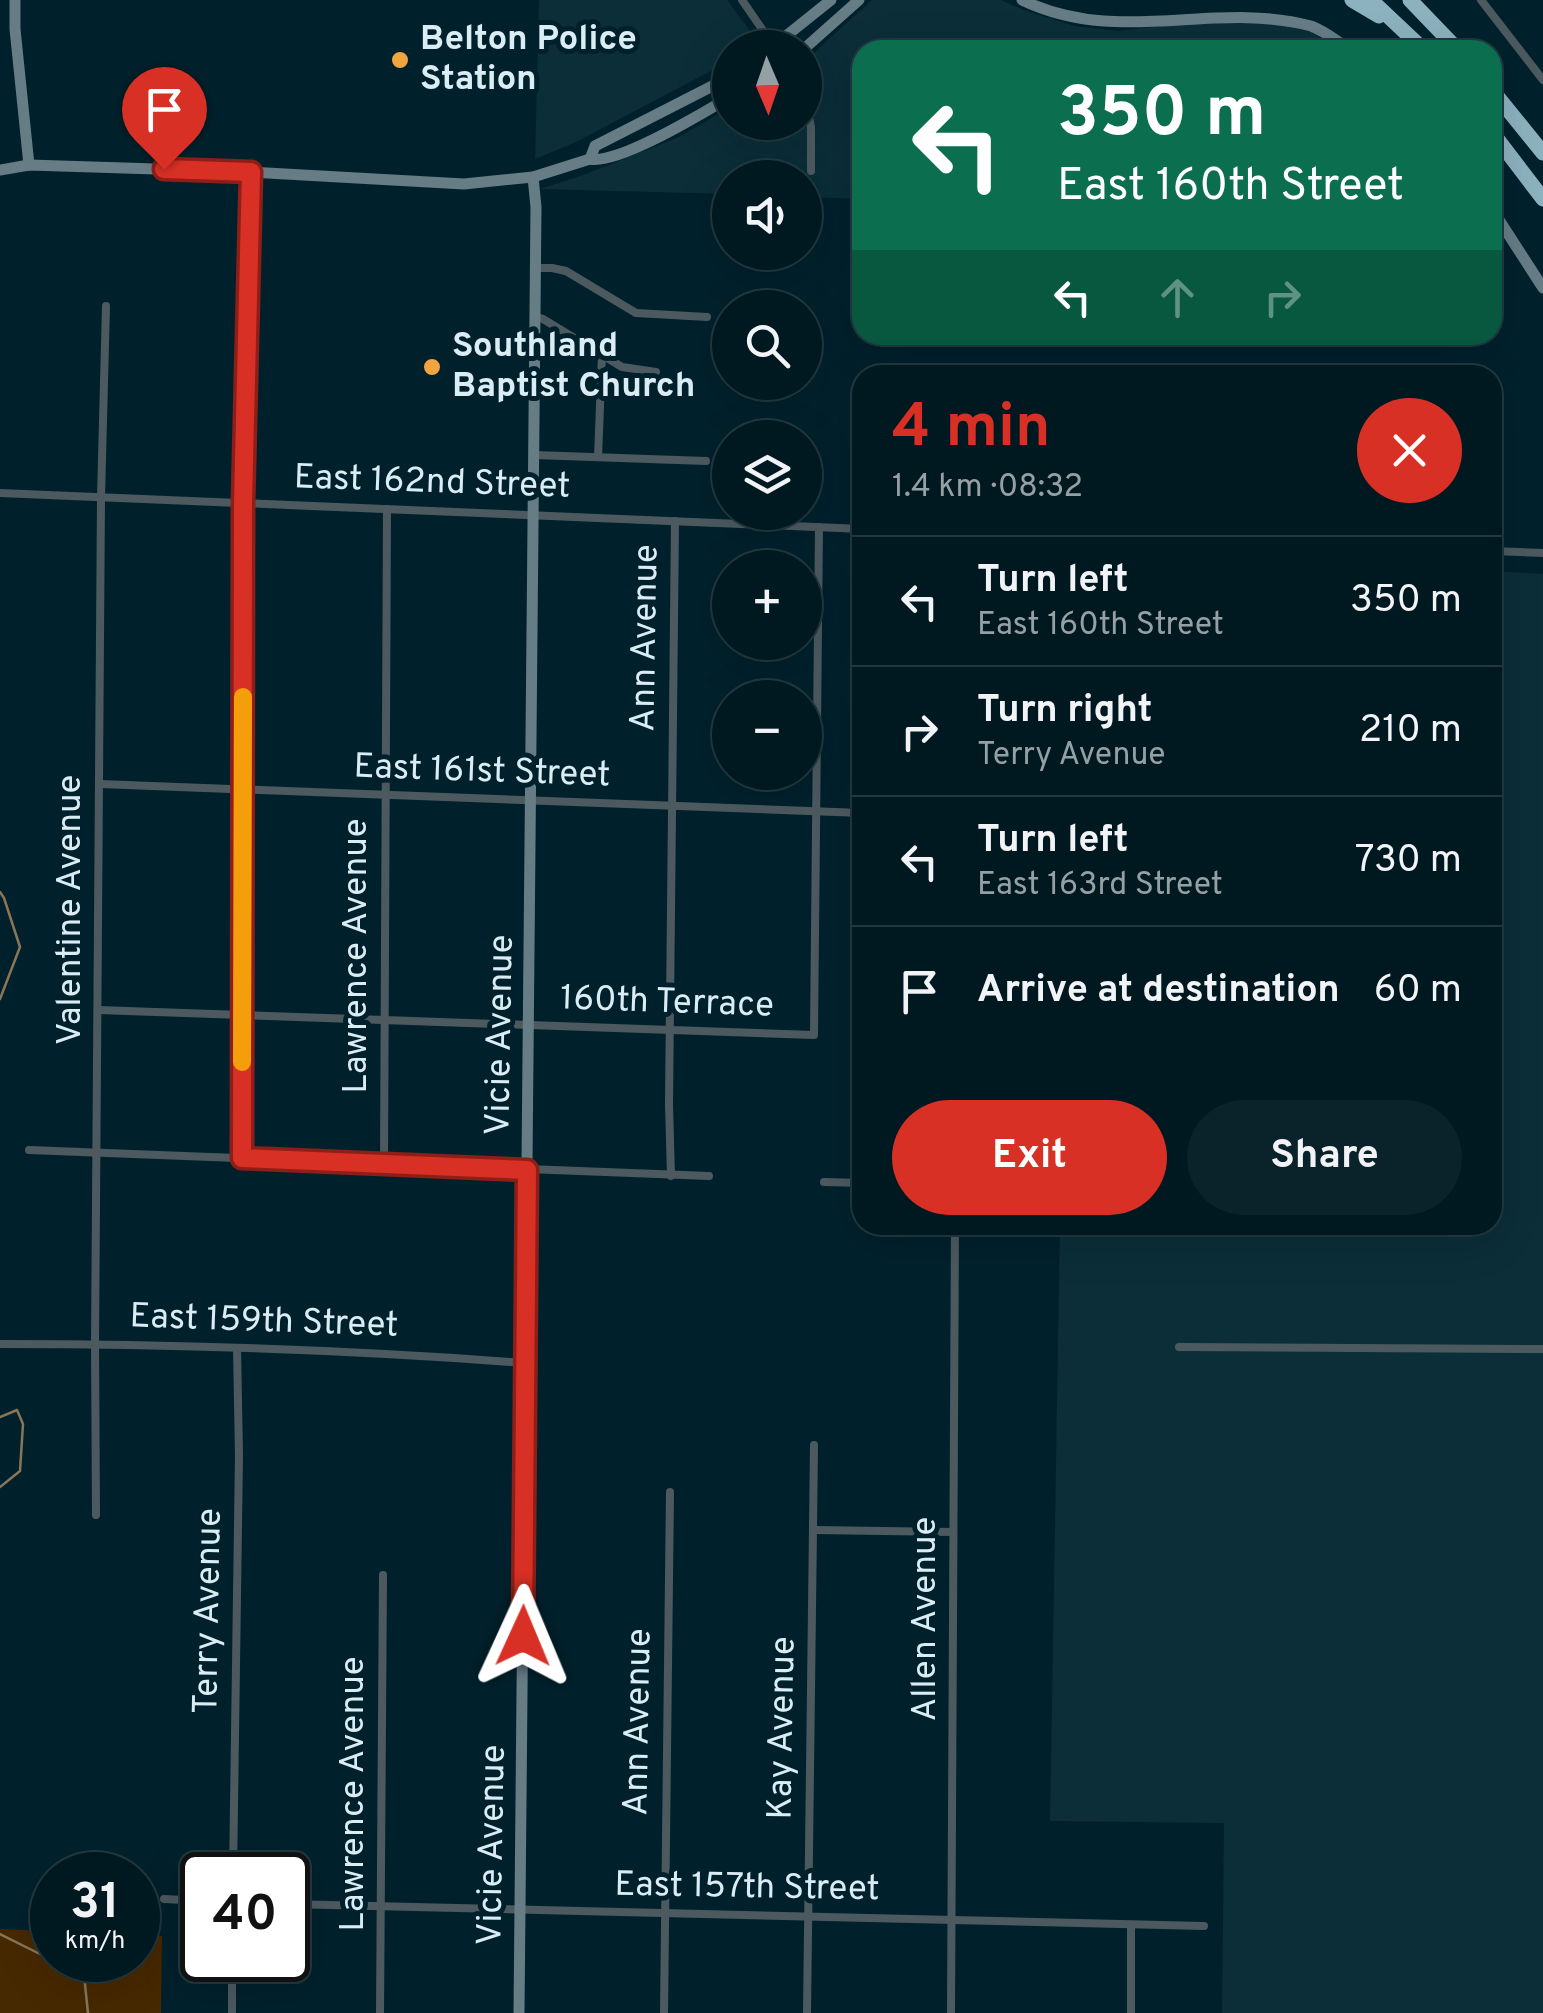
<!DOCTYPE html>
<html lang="en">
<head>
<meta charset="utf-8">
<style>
	body { margin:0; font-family:Overpass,sans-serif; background:#0a222a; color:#f1f3f6; height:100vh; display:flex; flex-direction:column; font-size:38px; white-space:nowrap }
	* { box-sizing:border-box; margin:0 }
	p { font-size:32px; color:#95a0a5 }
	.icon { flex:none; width:55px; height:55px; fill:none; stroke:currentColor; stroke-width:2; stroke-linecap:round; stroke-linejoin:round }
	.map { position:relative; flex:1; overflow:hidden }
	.details { position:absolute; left:852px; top:365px; width:650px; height:870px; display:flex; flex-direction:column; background:#001921; border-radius:30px; box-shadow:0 10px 40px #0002,0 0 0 2px #22383f }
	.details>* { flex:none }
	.guide { position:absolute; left:852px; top:40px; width:650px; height:305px; border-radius:30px; box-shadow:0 10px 40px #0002,0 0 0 2px #22383f; background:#0b6e4f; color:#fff; overflow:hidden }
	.needle { width:65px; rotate:178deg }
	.fabs { position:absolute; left:712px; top:30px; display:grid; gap:20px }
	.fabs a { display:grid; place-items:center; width:110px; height:110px; border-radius:50%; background:#001921; box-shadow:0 10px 40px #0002,0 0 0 2px #22383f; font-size:50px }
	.speed { position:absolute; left:30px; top:1852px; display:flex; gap:20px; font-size:50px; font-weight:700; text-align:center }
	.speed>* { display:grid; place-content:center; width:130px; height:130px; border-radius:50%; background:#001921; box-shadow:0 10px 40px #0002,0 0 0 2px #22383f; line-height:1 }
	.speed small { font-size:25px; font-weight:400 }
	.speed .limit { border:5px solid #111; border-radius:15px; background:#fff; color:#111 }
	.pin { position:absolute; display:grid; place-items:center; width:85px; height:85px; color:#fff; margin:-102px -42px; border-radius:50% 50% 50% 0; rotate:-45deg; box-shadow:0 0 10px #0007 }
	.pin .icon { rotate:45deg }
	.me { position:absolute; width:110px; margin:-55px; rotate:1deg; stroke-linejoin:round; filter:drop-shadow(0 0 8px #0008) }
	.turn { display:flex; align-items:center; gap:35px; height:210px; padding:0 40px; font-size:45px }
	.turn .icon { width:130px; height:130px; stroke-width:2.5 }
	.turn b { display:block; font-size:70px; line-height:85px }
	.lanes { display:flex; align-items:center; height:95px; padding:0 40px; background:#0003; justify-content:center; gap:50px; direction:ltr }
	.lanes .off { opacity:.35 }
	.round { display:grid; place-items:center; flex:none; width:105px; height:105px; border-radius:52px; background:#0a222a }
	.headline { display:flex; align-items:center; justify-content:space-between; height:170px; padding:0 40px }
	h1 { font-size:60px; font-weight:700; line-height:75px; color:#d93025 }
	.cta { display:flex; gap:20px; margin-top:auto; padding:20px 40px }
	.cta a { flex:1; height:115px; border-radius:60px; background:#d93025; color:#fff; font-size:40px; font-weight:700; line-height:115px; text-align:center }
	.cta a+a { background:#0a222a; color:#f1f3f6 }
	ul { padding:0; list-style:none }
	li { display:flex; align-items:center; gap:30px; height:130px; padding:0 40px; border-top:2px solid #22383f }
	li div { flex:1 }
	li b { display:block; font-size:38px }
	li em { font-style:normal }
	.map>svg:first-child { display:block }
	.built { fill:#0b2e39 }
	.green { fill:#472900 }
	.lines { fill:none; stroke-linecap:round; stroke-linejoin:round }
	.stream { stroke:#887659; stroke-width:2.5 }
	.street { stroke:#4c5a60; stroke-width:8 }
	.secondary { stroke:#667d86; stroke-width:11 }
	.highway { stroke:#8cb1bf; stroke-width:15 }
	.route-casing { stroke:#8d1f18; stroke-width:25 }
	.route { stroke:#d93025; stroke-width:18 }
	.slow { stroke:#f59e0b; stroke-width:18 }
	.poi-dot { fill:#f1a540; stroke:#00212c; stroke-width:4 }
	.labels { text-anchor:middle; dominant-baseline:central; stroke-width:10; stroke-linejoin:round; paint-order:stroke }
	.poi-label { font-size:35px; font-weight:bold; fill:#daecf4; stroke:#00212c; text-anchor:start }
	.street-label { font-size:35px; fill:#daecf4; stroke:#00212c }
</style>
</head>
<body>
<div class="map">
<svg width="1543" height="2013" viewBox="0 0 1543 2013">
	<rect width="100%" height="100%" fill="#00212c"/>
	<g class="built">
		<path d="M539,0H727L754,36L751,47L730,48V61L574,143L535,159Z"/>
		<path d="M872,0H1001L1026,11L1075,26L1118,31L1188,23L1255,20L1312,32L1340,50H862V199L805,197V178H730V194L540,189L586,174L679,137L730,107V122H805V61Z"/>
		<path d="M1493,571L1543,574V2013H1222L1224,1823L1050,1821L1060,1225H1492Z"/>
	</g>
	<path class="green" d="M0,1929L52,1931V1960H138V1935L162,1936L161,2013H0Z"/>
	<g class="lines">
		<g class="stream">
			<path d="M0,892L4,898L20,947L0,999"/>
			<path d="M0,1417L17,1410L23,1424L20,1471L0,1487"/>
			<path d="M0,1934L52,1960"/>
			<path d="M53,1960L84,1975L88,2013"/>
		</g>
		<g class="street">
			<path d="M742,0L775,48"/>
			<path d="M1481,0L1543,80"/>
			<path d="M805,98L811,127V171"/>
			<path d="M536,268H552L566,271L636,313L707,317"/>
			<path d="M535,317L543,319L622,367L656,372"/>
			<path d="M534,455L706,461"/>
			<path d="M598,457L602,355"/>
			<path d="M0,493L862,529"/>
			<path d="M1492,551L1543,553"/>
			<path d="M100,784L862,813"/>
			<path d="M98,1010L814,1035L819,527"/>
			<path d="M29,1150L709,1176"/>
			<path d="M242,1158L243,503L251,172"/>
			<path d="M384,1164L387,509"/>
			<path d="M671,1176L669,1104L675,521"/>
			<path d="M824,1182L862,1183"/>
			<path d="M1,1344C176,1344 351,1350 525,1363"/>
			<path d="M1179,1347L1543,1349"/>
			<path d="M96,1515L95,1344L101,497L106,306"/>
			<path d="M813,1530L953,1532"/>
			<path d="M233,1875L239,1455L237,1348"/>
			<path d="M164,1899L202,1901"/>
			<path d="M288,1904L1204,1926"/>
			<path d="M232,2013V1960"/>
			<path d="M380,2013L383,1575"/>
			<path d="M664,2013L670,1492"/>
			<path d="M807,2013L814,1445"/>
			<path d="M951,2013L955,1225"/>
			<path d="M1131,2013V1926"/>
		</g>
		<g class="secondary">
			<path d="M15,0V29L29,165"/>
			<path d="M1022,0C1120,47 1212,0 1311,26C1325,31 1338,42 1351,50"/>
			<path d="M771,48L831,0"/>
			<path d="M805,48L859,0"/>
			<path d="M590,159L595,146L730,77"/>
			<path d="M0,170L29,165L251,172L464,184L533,177L590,159C618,165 703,113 730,97"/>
			<path d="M1492,209L1543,288"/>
			<path d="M519,2013L536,207L533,177"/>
		</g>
		<g class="highway">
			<path d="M1352,0L1379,16"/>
			<path d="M1371,0L1424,50"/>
			<path d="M1410,0L1458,50"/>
			<path d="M1492,90L1543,153"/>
			<path d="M1492,132L1543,199"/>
		</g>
	</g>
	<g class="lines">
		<g class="route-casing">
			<path id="route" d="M164,169L251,172L243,503L242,1158L527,1170L523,1636"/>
		</g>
		<use href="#route" class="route"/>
		<path class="slow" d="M242,1062L243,697"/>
	</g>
	<g class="poi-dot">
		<circle cx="400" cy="60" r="10"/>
		<circle cx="432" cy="367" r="10"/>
	</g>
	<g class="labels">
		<g class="poi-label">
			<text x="420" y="40">Belton Police<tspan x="420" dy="40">Station</tspan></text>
			<text x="452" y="347">Southland<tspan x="452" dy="40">Baptist Church</tspan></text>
		</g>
		<g class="street-label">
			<text transform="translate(432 483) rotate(2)">East 162nd Street</text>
			<text transform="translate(646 638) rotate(-89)">Ann Avenue</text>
			<text transform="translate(482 772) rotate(2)">East 161st Street</text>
			<text transform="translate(71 910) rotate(-90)">Valentine Avenue</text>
			<text transform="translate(357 956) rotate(-90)">Lawrence Avenue</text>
			<text transform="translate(667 1003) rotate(2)">160th Terrace</text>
			<text transform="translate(501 1035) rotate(-89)">Vicie Avenue</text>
			<text transform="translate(264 1322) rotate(2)">East 159th Street</text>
			<text transform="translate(209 1611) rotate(-89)">Terry Avenue</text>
			<text transform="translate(926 1619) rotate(-90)">Allen Avenue</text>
			<text transform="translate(639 1722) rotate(-89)">Ann Avenue</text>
			<text transform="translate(783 1728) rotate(-89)">Kay Avenue</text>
			<text transform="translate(354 1794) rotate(-90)">Lawrence Avenue</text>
			<text transform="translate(493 1845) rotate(-89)">Vicie Avenue</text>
			<text transform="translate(747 1888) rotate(1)">East 157th Street</text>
		</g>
	</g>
</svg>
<div class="fabs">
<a><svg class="needle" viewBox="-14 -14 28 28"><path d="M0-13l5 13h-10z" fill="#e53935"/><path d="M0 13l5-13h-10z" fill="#95a0a5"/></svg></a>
<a><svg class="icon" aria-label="sound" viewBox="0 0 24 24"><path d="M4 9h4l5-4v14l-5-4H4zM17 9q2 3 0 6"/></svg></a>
<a><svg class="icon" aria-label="search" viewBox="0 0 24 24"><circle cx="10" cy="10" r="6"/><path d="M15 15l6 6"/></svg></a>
<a><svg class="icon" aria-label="layers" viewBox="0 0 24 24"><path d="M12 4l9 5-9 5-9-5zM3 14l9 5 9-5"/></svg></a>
<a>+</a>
<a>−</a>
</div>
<div class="speed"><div>31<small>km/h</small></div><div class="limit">40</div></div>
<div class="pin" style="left:164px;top:169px;background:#d93025"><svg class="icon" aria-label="arrive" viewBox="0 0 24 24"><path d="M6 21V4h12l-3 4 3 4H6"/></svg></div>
<svg class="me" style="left:523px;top:1636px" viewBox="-20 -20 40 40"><path d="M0-17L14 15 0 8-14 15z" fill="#d93025" stroke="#fff" stroke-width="4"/></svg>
<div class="guide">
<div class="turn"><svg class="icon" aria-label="left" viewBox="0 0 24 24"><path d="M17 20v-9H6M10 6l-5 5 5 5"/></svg><div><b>350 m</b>East 160th Street</div></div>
<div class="lanes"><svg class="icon" aria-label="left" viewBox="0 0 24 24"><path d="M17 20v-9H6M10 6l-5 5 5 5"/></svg><svg class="icon off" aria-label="ahead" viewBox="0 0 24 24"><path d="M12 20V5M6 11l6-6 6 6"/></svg><svg class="icon off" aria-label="right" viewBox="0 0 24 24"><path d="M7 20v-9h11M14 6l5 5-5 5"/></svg></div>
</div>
<section class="details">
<div class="headline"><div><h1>4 min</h1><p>1.4 km · 08:32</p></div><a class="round" style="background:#d93025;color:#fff"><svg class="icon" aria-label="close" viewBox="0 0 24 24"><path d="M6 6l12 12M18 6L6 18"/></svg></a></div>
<ul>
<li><svg class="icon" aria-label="left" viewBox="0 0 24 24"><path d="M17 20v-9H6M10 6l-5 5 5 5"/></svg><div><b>Turn left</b><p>East 160th Street</p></div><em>350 m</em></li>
<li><svg class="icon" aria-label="right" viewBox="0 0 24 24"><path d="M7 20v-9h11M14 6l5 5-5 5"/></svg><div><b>Turn right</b><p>Terry Avenue</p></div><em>210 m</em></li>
<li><svg class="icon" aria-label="left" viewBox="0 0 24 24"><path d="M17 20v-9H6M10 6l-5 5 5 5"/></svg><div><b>Turn left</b><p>East 163rd Street</p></div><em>730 m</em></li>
<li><svg class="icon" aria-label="arrive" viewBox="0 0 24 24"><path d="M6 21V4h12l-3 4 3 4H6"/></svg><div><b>Arrive at destination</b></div><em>60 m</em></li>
</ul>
<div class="cta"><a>Exit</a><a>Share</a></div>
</section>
</div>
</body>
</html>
